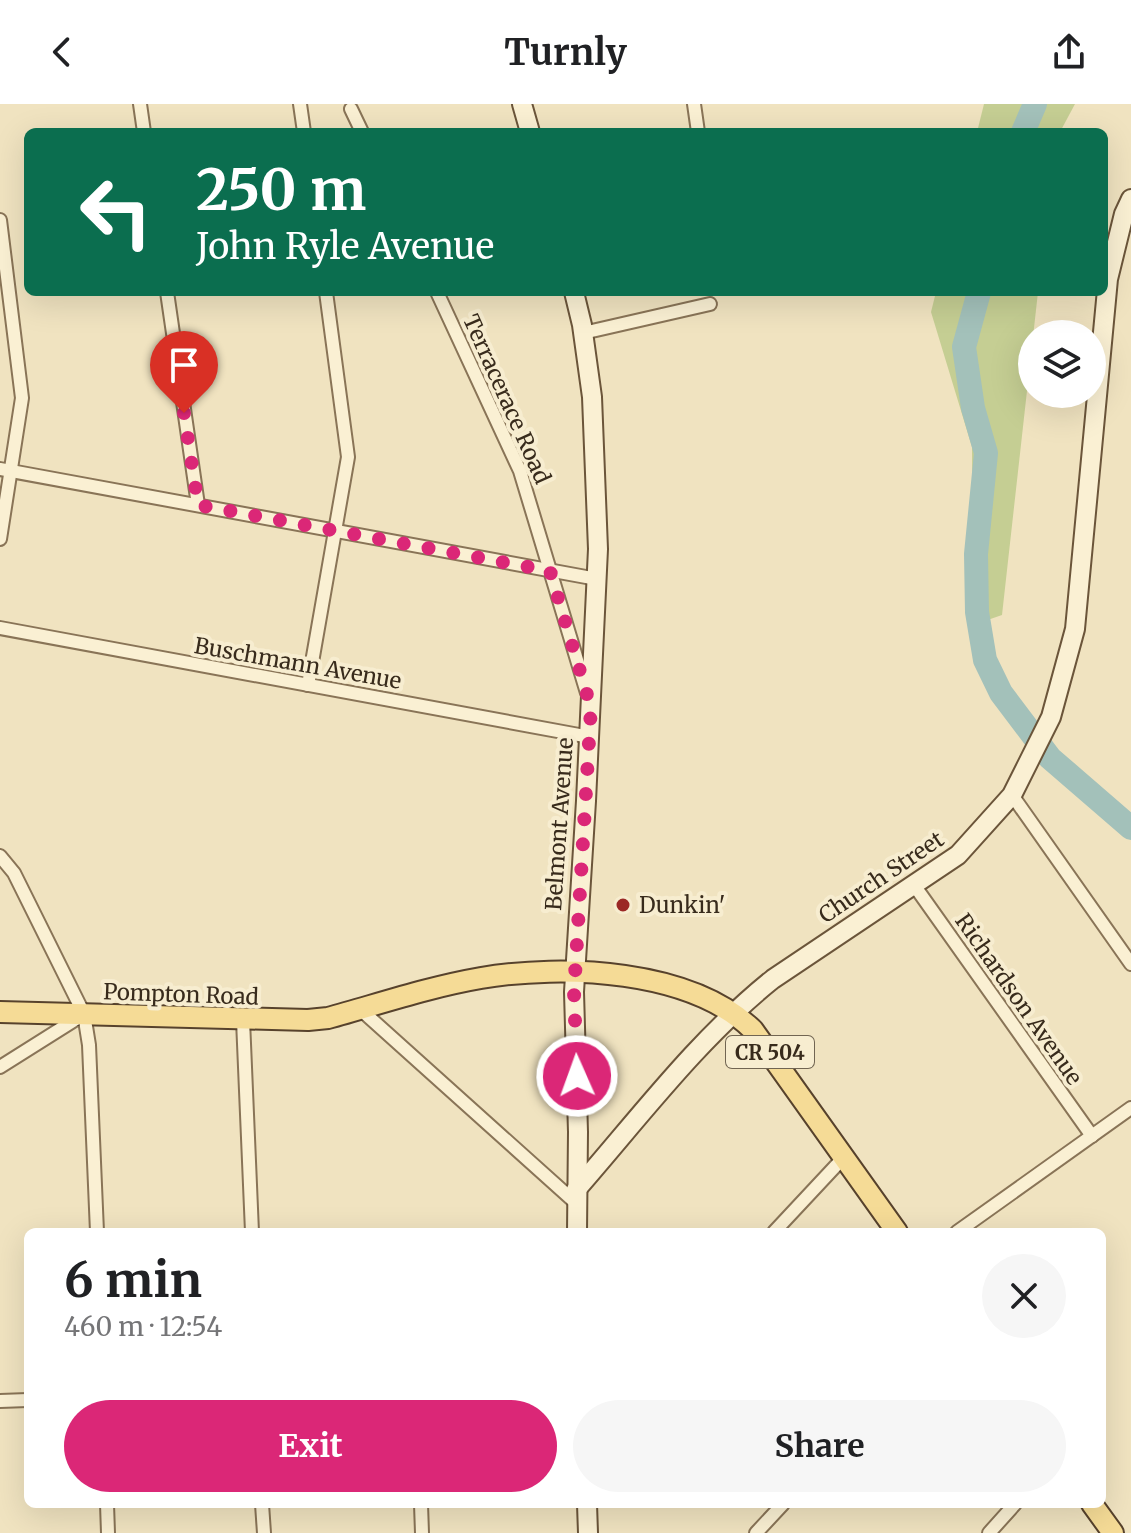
<!DOCTYPE html>
<html lang="en">
<head>
<meta charset="utf-8">
<style>
	body { margin:0; font-family:Merriweather,serif; background:#f6f6f6; color:#202124; height:100vh; display:flex; flex-direction:column; font-size:30px; white-space:nowrap }
	* { box-sizing:border-box; margin:0 }
	p { font-size:26px; color:#757577 }
	.icon { flex:none; width:44px; height:44px; fill:none; stroke:currentColor; stroke-width:2; stroke-linecap:round; stroke-linejoin:round }
	.map { position:relative; flex:1; overflow:hidden }
	.sheet { position:absolute; left:24px; top:1124px; width:1082px; height:280px; display:flex; flex-direction:column; background:#fff; border-radius:12px; box-shadow:0 8px 32px #0002 }
	.sheet>* { flex:none }
	.hud { position:absolute; left:24px; top:24px; width:1084px; height:168px; border-radius:12px; box-shadow:0 8px 32px #0002; background:#0b6e4f; color:#fff; overflow:hidden }
	.fabs { position:absolute; left:1018px; top:216px; display:grid; gap:16px }
	.fabs a { display:grid; place-items:center; width:88px; height:88px; border-radius:50%; background:#fff; box-shadow:0 8px 32px #0002; font-size:40px }
	.pin { position:absolute; display:grid; place-items:center; width:68px; height:68px; color:#fff; margin:-82px -34px; border-radius:50% 50% 50% 0; rotate:-45deg; box-shadow:0 0 8px #0007 }
	.pin .icon { rotate:45deg }
	.me { position:absolute; width:88px; margin:-44px; rotate:358deg; stroke-linejoin:round; filter:drop-shadow(0 0 6px #0008) }
	.turn { display:flex; align-items:center; gap:28px; height:168px; padding:0 40px; font-size:36px }
	.turn .icon { width:104px; height:104px; stroke-width:2.5 }
	.turn b { display:block; font-size:56px; line-height:68px }
	.round { display:grid; place-items:center; flex:none; width:84px; height:84px; border-radius:42px; background:#f6f6f6 }
	.overview { display:flex; align-items:center; justify-content:space-between; height:136px; padding:0 40px }
	h1 { font-size:48px; font-weight:700; line-height:60px }
	.button { display:flex; gap:16px; margin-top:auto; padding:16px 40px }
	.button a { flex:1; height:92px; border-radius:48px; background:#db2777; color:#fff; font-size:32px; font-weight:700; line-height:92px; text-align:center }
	.button a+a { background:#f6f6f6; color:#202124 }
	header { display:flex; justify-content:space-between; align-items:center; height:104px; padding:0 40px; background:#fff; font-size:36px; font-weight:700 }
	.map>svg:first-child { display:block }
	.green { fill:#c5ce93 }
	.lines { fill:none; stroke-linecap:round; stroke-linejoin:round }
	.river { stroke:#a3c1ba; stroke-width:24 }
	.street-casing { stroke:#897457; stroke-width:16 }
	.secondary-casing { stroke:#6b553a; stroke-width:22 }
	.primary-casing { stroke:#57422c; stroke-width:24 }
	.street { stroke:#faf0d3; stroke-width:12 }
	.secondary { stroke:#faf0d3; stroke-width:18 }
	.primary { stroke:#f5db96; stroke-width:20 }
	.route { stroke:#db2777; stroke-width:14; stroke-dasharray:0 25.2 }
	.poi-dot { fill:#9b2825; stroke:#f7edd0; stroke-width:3 }
	.labels { text-anchor:middle; dominant-baseline:central; stroke-width:8; stroke-linejoin:round; paint-order:stroke }
	.shield { fill:#f7edd0; stroke:#716552; stroke-width:2 }
	.shield-label { font-size:20px; font-weight:bold; fill:#382b1c }
	.street-label { font-size:22px; fill:#382b1c; stroke:#f7edd0 }
	.poi-label { font-size:22px; fill:#382b1c; stroke:#f7edd0; text-anchor:start }
</style>
</head>
<body>
<header><svg class="icon" aria-label="back" viewBox="0 0 24 24"><path d="M15 5l-7 7 7 7"/></svg>Turnly<svg class="icon" aria-label="share" viewBox="0 0 24 24"><path d="M12 15V3M7 8l5-5 5 5M5 13v7h14v-7"/></svg></header>
<div class="map">
<svg width="1131" height="1429" viewBox="0 0 1131 1429">
	<rect width="100%" height="100%" fill="#f0e3c0"/>
	<g class="green">
		<path d="M984,0H1075L1060,28H977Z"/>
		<path d="M936,188H1038L1002,511L973,521L972,343L931,208Z"/>
	</g>
	<g class="lines">
		<g class="river">
			<path d="M1023,28L1035,0"/>
			<path d="M979,188L964,243L973,304L986,349L976,450L977,508L985,556L1001,589L1050,654L1131,724"/>
		</g>
		<g class="street-casing">
			<g id="street">
				<path d="M140,0L144,28"/>
				<path d="M300,0L304,28"/>
				<path d="M694,0L698,28"/>
				<path d="M351,5L362,28"/>
				<path d="M0,116L22,294L0,435"/>
				<path d="M167,188L198,401"/>
				<path d="M437,188L520,367L587,589"/>
				<path d="M583,229L710,200"/>
				<path d="M0,365L597,475"/>
				<path d="M0,524L590,633"/>
				<path d="M308,581L348,353L326,188"/>
				<path d="M1012,691L1131,860"/>
				<path d="M0,752L14,769L84,910L89,941L97,1128"/>
				<path d="M914,781L1092,1032"/>
				<path d="M360,905L576,1099"/>
				<path d="M243,916L252,1128"/>
				<path d="M0,963L81,912"/>
				<path d="M774,1128L845,1052"/>
				<path d="M957,1128L1131,1004"/>
				<path d="M0,1297L28,1296"/>
				<path d="M107,1400L108,1429"/>
				<path d="M262,1400L264,1429"/>
				<path d="M421,1400L422,1429"/>
				<path d="M756,1429L783,1400"/>
				<path d="M989,1429L1015,1400"/>
			</g>
		</g>
		<g class="secondary-casing">
			<g id="secondary">
				<path d="M522,0L530,28"/>
				<path d="M574,188L582,221L592,293L598,445L586,697L574,888L578,1028L577,1128"/>
				<path d="M576,1086C639,1014 698,935 773,875L958,751L1012,691L1051,613L1075,525L1108,175L1124,110L1131,95"/>
				<path d="M587,1400L588,1429"/>
			</g>
		</g>
		<g class="primary-casing">
			<g id="primary">
				<path d="M0,908L308,916L328,914C379,900 429,883 481,874C563,860 691,865 753,926L897,1128"/>
				<path d="M1092,1400L1113,1429"/>
			</g>
		</g>
		<use href="#street" class="street"/>
		<use href="#secondary" class="secondary"/>
		<use href="#primary" class="primary"/>
	</g>
	<g class="lines">
		<path class="route" d="M184,309L198,401L550,467L591,604L574,888L577,972"/>
	</g>
	<circle class="poi-dot" cx="623" cy="801" r="8"/>
	<g class="labels">
		<rect class="shield" x="726" y="932" width="88" height="32" rx="6"/>
		<g class="shield-label">
			<text x="770" y="948">CR 504</text>
		</g>
		<g class="street-label">
			<text transform="translate(507 295) rotate(66)">Terracerace Road</text>
			<text transform="translate(298 559) rotate(10)">Buschmann Avenue</text>
			<text transform="translate(559 720) rotate(-86)">Belmont Avenue</text>
			<text transform="translate(881 773) rotate(-34)">Church Street</text>
			<text transform="translate(181 890) rotate(2)">Pompton Road</text>
			<text transform="translate(1019 895) rotate(55)">Richardson Avenue</text>
		</g>
		<g class="poi-label">
			<text x="639" y="801">Dunkin'</text>
		</g>
	</g>
</svg>
<div class="fabs">
<a><svg class="icon" aria-label="layers" viewBox="0 0 24 24"><path d="M12 4l9 5-9 5-9-5zM3 14l9 5 9-5"/></svg></a>
</div>
<div class="pin" style="left:184px;top:309px;background:#d93025"><svg class="icon" aria-label="arrive" viewBox="0 0 24 24"><path d="M6 21V4h12l-3 4 3 4H6"/></svg></div>
<svg class="me" style="left:577px;top:972px" viewBox="-20 -20 40 40"><circle r="17" fill="#db2777" stroke="#fff" stroke-width="3"/><path d="M0-11L8 9 0 5-8 9z" fill="#fff"/></svg>
<div class="hud">
<div class="turn"><svg class="icon" aria-label="left" viewBox="0 0 24 24"><path d="M17 20v-9H6M10 6l-5 5 5 5"/></svg><div><b>250 m</b>John Ryle Avenue</div></div>
</div>
<section class="sheet">
<div class="overview"><div><h1>6 min</h1><p>460 m · 12:54</p></div><a class="round"><svg class="icon" aria-label="close" viewBox="0 0 24 24"><path d="M6 6l12 12M18 6L6 18"/></svg></a></div>
<div class="button"><a>Exit</a><a>Share</a></div>
</section>
</div>
</body>
</html>
